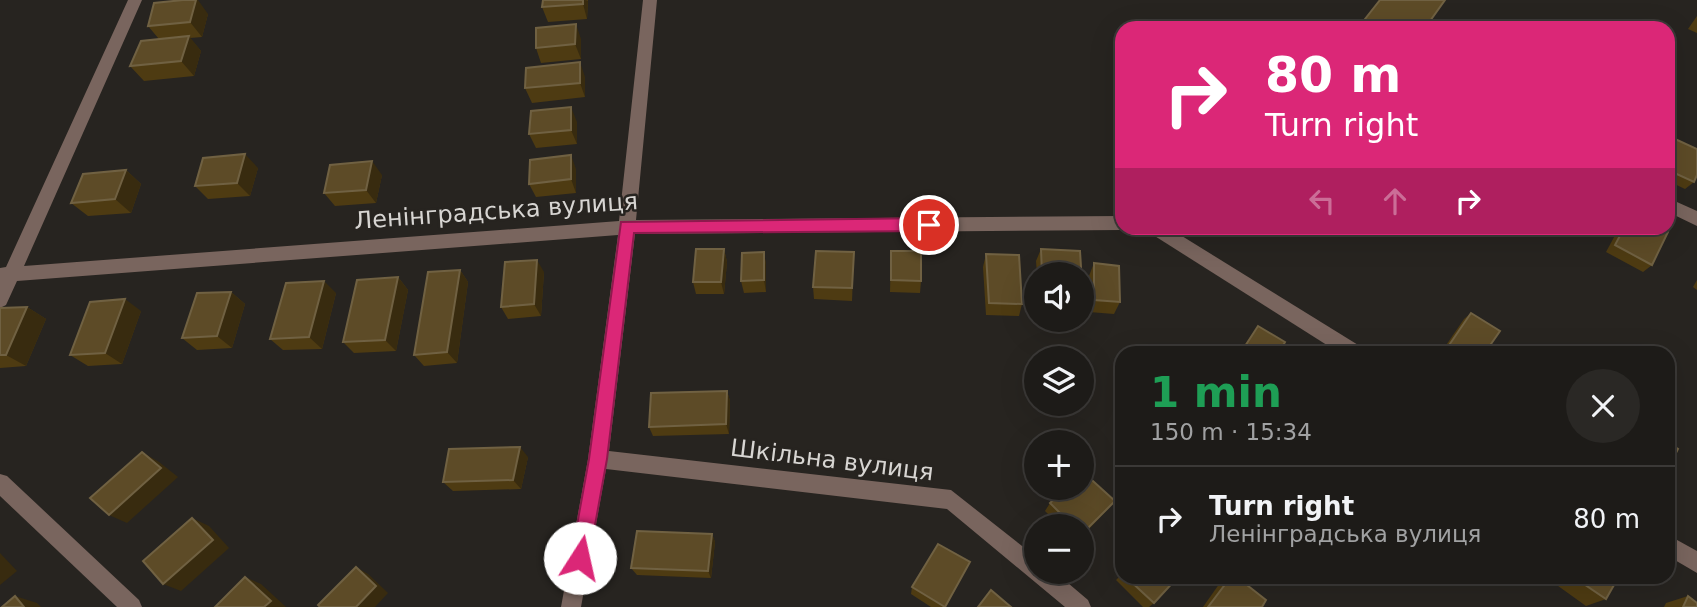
<!DOCTYPE html>
<html lang="en">
<head>
<meta charset="utf-8">
<style>
	body { margin:0; font-family:"DejaVu Sans",sans-serif; background:#2a2825; color:#f1f3f6; height:100vh; display:flex; flex-direction:column; font-size:26px; white-space:nowrap }
	* { box-sizing:border-box; margin:0 }
	p { font-size:23px; color:#a0a1a2 }
	.icon { flex:none; width:38px; height:38px; fill:none; stroke:currentColor; stroke-width:2; stroke-linecap:round; stroke-linejoin:round }
	.map { position:relative; flex:1; overflow:hidden }
	.drawer { position:absolute; left:1115px; top:346px; width:560px; height:238px; display:flex; flex-direction:column; background:#1d1b18; border-radius:21px; box-shadow:0 7px 28px #0002,0 0 0 2px #3b3937 }
	.drawer>* { flex:none }
	.guide { position:absolute; left:1115px; top:21px; width:560px; height:214px; border-radius:21px; box-shadow:0 7px 28px #0002,0 0 0 2px #3b3937; background:#db2777; color:#fff; overflow:hidden }
	.controls { position:absolute; left:1024px; top:262px; display:grid; gap:14px }
	.controls a { display:grid; place-items:center; width:70px; height:70px; border-radius:50%; background:#1d1b18; box-shadow:0 7px 28px #0002,0 0 0 2px #3b3937; font-size:35px }
	.pin { position:absolute; display:grid; place-items:center; width:60px; height:60px; color:#fff; margin:-30px; border:4px solid #fff; border-radius:50%; box-shadow:0 2px 7px #0007 }
	.me { position:absolute; width:77px; margin:-38px; rotate:10deg; stroke-linejoin:round; filter:drop-shadow(0 0 5px #0008) }
	.turn { display:flex; align-items:center; gap:24px; height:147px; padding:0 35px; font-size:32px }
	.turn .icon { width:91px; height:91px; stroke-width:2.5 }
	.turn b { display:block; font-size:49px; line-height:60px }
	.lanes { display:flex; align-items:center; height:66px; padding:0 35px; background:#0003; justify-content:center; gap:35px; direction:ltr }
	.lanes .off { opacity:.35 }
	.round { display:grid; place-items:center; flex:none; width:74px; height:74px; border-radius:37px; background:#2a2825 }
	.overview { display:flex; align-items:center; justify-content:space-between; height:119px; padding:0 35px }
	h1 { font-size:42px; font-weight:700; line-height:52px; color:#1e9e55 }
	ul { padding:0; list-style:none }
	li { display:flex; align-items:center; gap:21px; height:105px; padding:0 35px; border-top:2px solid #3b3937 }
	li div { flex:1 }
	li b { display:block; font-size:26px }
	li em { font-style:normal }
	.map>svg:first-child { display:block }
	.lines { fill:none; stroke-linecap:round; stroke-linejoin:round }
	.minor { fill:#79655e; fill-rule:evenodd }
	.wall { fill:#4e3b12 }
	.shaded-wall { fill:#382b0f }
	.building { fill:#5d4b27; stroke:#706142; stroke-width:2 }
	.route { fill:#db2777; stroke:#8e194d; stroke-width:2 }
	.labels { text-anchor:middle; dominant-baseline:central; stroke-width:5; stroke-linejoin:round; paint-order:stroke }
	.street-label { font-size:24px; fill:#d7d5d2; stroke:#272420 }
</style>
</head>
<body>
<div class="map">
<svg width="1697" height="607" viewBox="0 0 1697 607">
	<rect width="100%" height="100%" fill="#272420"/>
	<g class="lines">
		<g class="minor">
			<path d="M128,0H142L24,266L619,221L643,0H657L636,220L1122,216V228H1128L1122,230L635,234L609,451L951,490L1036,557V572H1055L1088,600L1091,607H1065L947,509L606,469L581,607H561L588,459L618,235L17,281L6,305L0,308V268L6,267Z"/>
			<path d="M1668,198L1697,211V226L1668,212Z"/>
			<path d="M1148,228H1169L1363,348L1366,354H1341L1150,233Z"/>
			<path d="M0,474L7,476L139,600L142,607H117L0,496Z"/>
			<path d="M1668,535L1697,551V573L1668,556Z"/>
		</g>
	</g>
	<g class="wall">
		<path d="M588,0L587,19L548,22L542,7Z"/>
		<path d="M208,14L202,37L190,38L201,51L194,76L144,81L130,66L159,39L148,26Z"/>
		<path d="M1697,16V33L1688,29Z"/>
		<path d="M581,39V59L541,63L536,48Z"/>
		<path d="M585,77V97L532,103L525,88Z"/>
		<path d="M577,122V144L536,148L529,134Z"/>
		<path d="M1675,139L1694,182L1685,189L1668,181V145Z"/>
		<path d="M258,168L250,196L208,199L195,186Z"/>
		<path d="M576,169V193L536,197L529,184Z"/>
		<path d="M126,170L141,184L131,213L88,216L71,203Z"/>
		<path d="M382,175L376,203L335,206L324,193Z"/>
		<path d="M1619,228H1660L1652,265L1643,272L1606,252Z"/>
		<path d="M724,249L727,262L724,294H696L693,282Z"/>
		<path d="M1041,249L1080,251L1082,283V285V275H1037L1036,261Z"/>
		<path d="M891,251L921,281L920,293L890,292Z"/>
		<path d="M764,252L766,265V292L744,293L741,281Z"/>
		<path d="M854,252L852,301L814,299L813,287Z"/>
		<path d="M986,254L1022,304L1019,316L986,315L983,267Z"/>
		<path d="M1094,263L1120,302L1114,314L1089,312V276Z"/>
		<path d="M460,270L468,282L457,363L424,366L414,355Z"/>
		<path d="M544,272L541,316L508,319L501,307Z"/>
		<path d="M398,277L408,290L396,351L354,353L343,342Z"/>
		<path d="M1697,280V290L1693,287Z"/>
		<path d="M231,292L245,304L232,348L197,350L182,338Z"/>
		<path d="M336,293L322,349L283,350L270,339Z"/>
		<path d="M27,307L46,319L26,366L0,368V308Z"/>
		<path d="M141,311L122,364L88,366L70,355Z"/>
		<path d="M1471,313L1484,354H1440L1464,319Z"/>
		<path d="M1258,326L1278,354H1238Z"/>
		<path d="M727,391L730,401L729,434L653,436L649,427Z"/>
		<path d="M528,457L521,489L453,491L443,482Z"/>
		<path d="M1050,503L1108,509L1082,536V527H1061L1045,511Z"/>
		<path d="M712,534L715,542L711,578L637,575L631,568Z"/>
		<path d="M970,562L946,607H931L911,594L912,587Z"/>
		<path d="M1122,574V578H1177L1154,603L1149,607H1143L1116,580Z"/>
		<path d="M1227,578H1238L1262,607H1203L1222,580Z"/>
		<path d="M1547,578H1618L1606,599L1586,606Z"/>
		<path d="M1688,596L1697,607H1664L1666,603Z"/>
	</g>
	<g class="shaded-wall">
		<path d="M196,0H198L208,14L202,37L190,22Z"/>
		<path d="M583,0L588,1L587,19L583,4Z"/>
		<path d="M576,24L581,39V59L575,44Z"/>
		<path d="M189,36L201,51L194,76L181,61Z"/>
		<path d="M580,62L585,77V97L580,83Z"/>
		<path d="M571,107L577,122V144L571,130Z"/>
		<path d="M245,154L258,168L250,196L237,183Z"/>
		<path d="M571,155L576,169V193L571,179Z"/>
		<path d="M372,161L382,175L376,203L366,190Z"/>
		<path d="M126,170L141,184L131,213L115,199Z"/>
		<path d="M724,249L727,262L724,294L721,282Z"/>
		<path d="M764,252L766,265V292L764,280Z"/>
		<path d="M537,260L544,272L541,316L534,304Z"/>
		<path d="M460,270L468,282L457,363L447,352Z"/>
		<path d="M398,277L408,290L396,351L385,340Z"/>
		<path d="M324,281L336,293L322,349L309,337Z"/>
		<path d="M231,292L245,304L232,348L217,336Z"/>
		<path d="M125,299L141,311L122,364L105,353Z"/>
		<path d="M27,307L46,319L26,366L6,355Z"/>
		<path d="M727,391L730,401L729,434L726,424Z"/>
		<path d="M520,447L528,457L521,489L513,480Z"/>
		<path d="M142,452L159,462L178,477L127,523L109,515Z"/>
		<path d="M1115,501L1108,509L1082,536V534Z"/>
		<path d="M192,518L209,526L229,548L181,591L163,584Z"/>
		<path d="M712,534L715,542L711,578L708,571Z"/>
		<path d="M0,553L17,571L0,585Z"/>
		<path d="M356,567L368,574L388,593L375,607H356Z"/>
		<path d="M245,577L261,584L286,607H264Z"/>
		<path d="M15,596L37,603L41,607H24Z"/>
	</g>
	<g class="building">
		<path d="M183,0H196L190,22L148,26L154,3Z"/>
		<path d="M543,0H583V4L542,7Z"/>
		<path d="M1380,0H1445L1425,28H1358Z"/>
		<path d="M576,24L575,44L536,48V28Z"/>
		<path d="M189,36L181,61L130,66L141,41Z"/>
		<path d="M580,62V83L525,88L526,68Z"/>
		<path d="M571,107V130L529,134L531,111Z"/>
		<path d="M1675,139L1697,149V175L1694,182L1668,170V155Z"/>
		<path d="M245,154L237,183L195,186L203,158Z"/>
		<path d="M571,155V179L529,184L530,160Z"/>
		<path d="M372,161L366,190L324,193L330,165Z"/>
		<path d="M126,170L115,199L71,203L83,174Z"/>
		<path d="M1624,228H1660L1668,232L1652,265L1615,245Z"/>
		<path d="M696,249H724L721,282H693Z"/>
		<path d="M1041,249L1080,251L1082,283V275H1042Z"/>
		<path d="M816,251L854,252L852,288L813,287Z"/>
		<path d="M891,251H921V281L891,280Z"/>
		<path d="M764,252V280L741,281L742,253Z"/>
		<path d="M986,254L1019,255L1022,304L989,303Z"/>
		<path d="M537,260L534,304L501,307L505,262Z"/>
		<path d="M1094,263L1119,266L1120,302L1094,300Z"/>
		<path d="M460,270L447,352L414,355L428,272Z"/>
		<path d="M398,277L385,340L343,342L357,280Z"/>
		<path d="M324,281L309,337L270,339L286,283Z"/>
		<path d="M231,292L217,336L182,338L197,293Z"/>
		<path d="M125,299L105,353L70,355L90,302Z"/>
		<path d="M27,307L6,355H0V308Z"/>
		<path d="M1471,313L1500,331L1484,354H1443Z"/>
		<path d="M1258,326L1285,342L1278,354H1240Z"/>
		<path d="M727,391L726,424L649,427L651,393Z"/>
		<path d="M1668,443L1678,449L1668,469Z"/>
		<path d="M520,447L513,480L443,482L449,449Z"/>
		<path d="M142,452L161,468L109,515L90,498Z"/>
		<path d="M1083,472L1115,501L1082,534V527H1074L1050,503L1066,488H1082V473Z"/>
		<path d="M192,518L213,540L163,584L143,561Z"/>
		<path d="M637,531L712,534L708,571L631,568Z"/>
		<path d="M938,544L970,562L945,607L912,587Z"/>
		<path d="M356,567L376,586L356,607H320L318,605Z"/>
		<path d="M245,577L271,601L264,607H215Z"/>
		<path d="M1127,578H1177L1154,603Z"/>
		<path d="M1230,578H1238L1266,600L1262,607H1208Z"/>
		<path d="M1575,578H1618L1606,599Z"/>
		<path d="M991,590L1011,607H978Z"/>
		<path d="M15,596L24,607H2Z"/>
		<path d="M1688,596L1697,603V607H1683Z"/>
	</g>
	<path class="route" d="M929,218L937,225L929,231L634,233L607,459L589,558L586,564L580,567L573,564L571,558L589,459L621,222Z"/>
	<g class="labels">
		<g class="street-label">
			<text transform="translate(496 211) rotate(-4)">Ленінградська вулиця</text>
			<text transform="translate(832 460) rotate(7)">Шкільна вулиця</text>
		</g>
	</g>
</svg>
<div class="controls">
<a><svg class="icon" aria-label="sound" viewBox="0 0 24 24"><path d="M4 9h4l5-4v14l-5-4H4zM17 9q2 3 0 6"/></svg></a>
<a><svg class="icon" aria-label="layers" viewBox="0 0 24 24"><path d="M12 4l9 5-9 5-9-5zM3 14l9 5 9-5"/></svg></a>
<a>+</a>
<a>−</a>
</div>
<div class="pin" style="left:929px;top:225px;background:#d93025"><svg class="icon" aria-label="arrive" viewBox="0 0 24 24"><path d="M6 21V4h12l-3 4 3 4H6"/></svg></div>
<svg class="me" style="left:580px;top:558px" viewBox="-20 -20 40 40"><circle r="19" fill="#fff"/><path d="M0-13L10 11 0 6-10 11z" fill="#db2777"/></svg>
<div class="guide">
<div class="turn"><svg class="icon" aria-label="right" viewBox="0 0 24 24"><path d="M7 20v-9h11M14 6l5 5-5 5"/></svg><div><b>80 m</b>Turn right</div></div>
<div class="lanes"><svg class="icon off" aria-label="left" viewBox="0 0 24 24"><path d="M17 20v-9H6M10 6l-5 5 5 5"/></svg><svg class="icon off" aria-label="ahead" viewBox="0 0 24 24"><path d="M12 20V5M6 11l6-6 6 6"/></svg><svg class="icon" aria-label="right" viewBox="0 0 24 24"><path d="M7 20v-9h11M14 6l5 5-5 5"/></svg></div>
</div>
<section class="drawer">
<div class="overview"><div><h1>1 min</h1><p>150 m · 15:34</p></div><a class="round"><svg class="icon" aria-label="close" viewBox="0 0 24 24"><path d="M6 6l12 12M18 6L6 18"/></svg></a></div>
<ul>
<li><svg class="icon" aria-label="right" viewBox="0 0 24 24"><path d="M7 20v-9h11M14 6l5 5-5 5"/></svg><div><b>Turn right</b><p>Ленінградська вулиця</p></div><em>80 m</em></li>
</ul>
</section>
</div>
</body>
</html>
